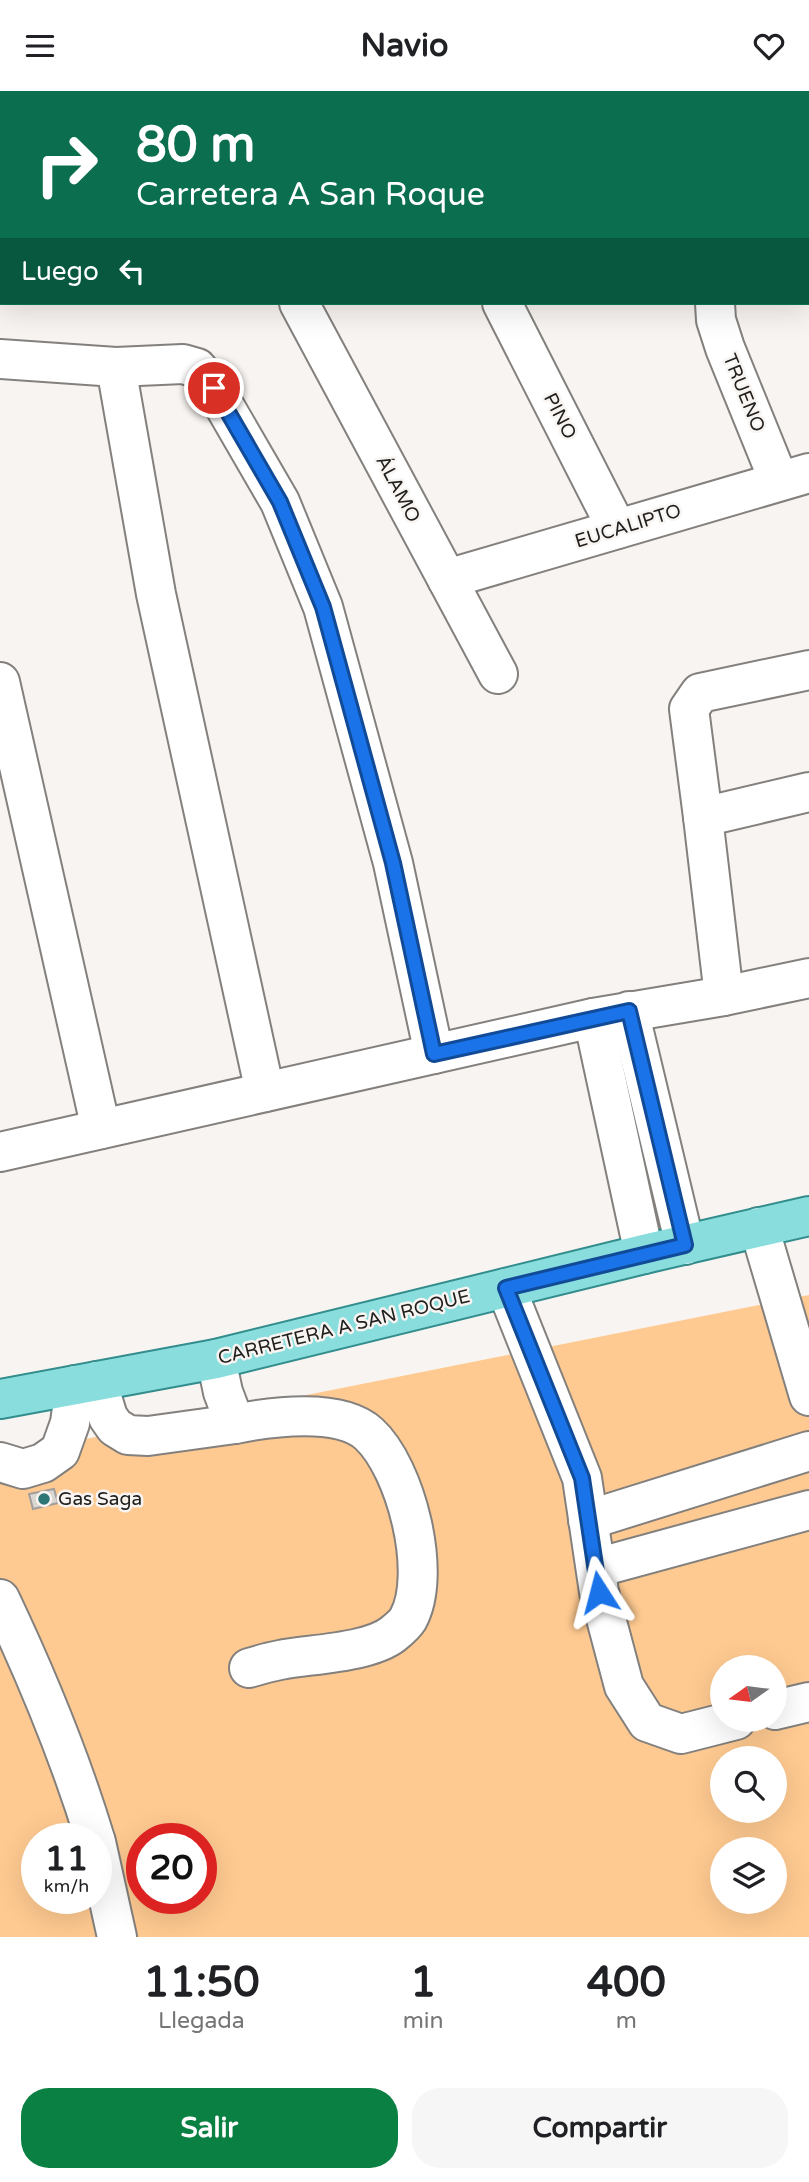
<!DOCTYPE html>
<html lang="es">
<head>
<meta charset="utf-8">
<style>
	body { margin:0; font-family:"Varela Round",sans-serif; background:#f6f6f6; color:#202124; height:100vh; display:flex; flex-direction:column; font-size:26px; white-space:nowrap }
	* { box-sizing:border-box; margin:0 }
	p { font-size:23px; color:#757577 }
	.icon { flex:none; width:38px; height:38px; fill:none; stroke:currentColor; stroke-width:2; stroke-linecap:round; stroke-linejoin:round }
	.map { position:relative; height:1846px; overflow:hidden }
	.panel { display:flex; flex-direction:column; background:#fff; flex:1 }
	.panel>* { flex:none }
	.top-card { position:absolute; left:0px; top:0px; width:810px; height:214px; box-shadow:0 7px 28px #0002; background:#0b6e4f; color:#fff; overflow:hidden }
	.needle { width:46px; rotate:256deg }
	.fabs { position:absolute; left:710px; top:1564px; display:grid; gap:14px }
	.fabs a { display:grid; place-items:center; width:77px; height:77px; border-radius:50%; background:#fff; box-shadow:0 7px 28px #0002; font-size:35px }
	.speed { position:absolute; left:21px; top:1732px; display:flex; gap:14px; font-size:35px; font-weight:700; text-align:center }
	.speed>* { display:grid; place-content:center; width:91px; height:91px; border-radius:50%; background:#fff; box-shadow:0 7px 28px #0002; line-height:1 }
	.speed small { font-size:18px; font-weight:400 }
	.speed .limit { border:10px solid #d22; background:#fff; color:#111 }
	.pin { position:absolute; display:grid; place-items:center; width:60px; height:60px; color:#fff; margin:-30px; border:4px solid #fff; border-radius:50%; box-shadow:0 2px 7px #0007 }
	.me { position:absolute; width:77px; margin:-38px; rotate:351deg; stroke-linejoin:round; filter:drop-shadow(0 0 5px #0008) }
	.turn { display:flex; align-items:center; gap:24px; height:147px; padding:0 21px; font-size:32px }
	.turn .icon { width:91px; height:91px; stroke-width:2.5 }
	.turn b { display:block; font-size:49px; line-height:60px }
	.then { display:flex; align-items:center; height:66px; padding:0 21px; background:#0003; gap:14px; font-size:26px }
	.eta { display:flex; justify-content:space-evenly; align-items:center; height:119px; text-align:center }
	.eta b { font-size:42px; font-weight:700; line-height:49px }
	.action { display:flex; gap:14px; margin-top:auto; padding:14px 21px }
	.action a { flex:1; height:80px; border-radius:28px; background:#0b8043; color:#fff; font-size:28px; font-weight:700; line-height:80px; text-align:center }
	.action a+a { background:#f6f6f6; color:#202124 }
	header { display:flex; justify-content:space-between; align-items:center; height:91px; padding:0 21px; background:#fff; font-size:32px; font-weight:700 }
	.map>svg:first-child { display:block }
	.green { fill:#ffca91; fill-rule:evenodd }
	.building { fill:#dad7d3; stroke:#a19e9b; stroke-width:2 }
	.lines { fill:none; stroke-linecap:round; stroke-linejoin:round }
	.minor-casing { stroke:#83807d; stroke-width:42 }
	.major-casing { stroke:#328d8c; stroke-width:42 }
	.minor { stroke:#fff; stroke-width:38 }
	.major { stroke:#89dddd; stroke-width:38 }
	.route-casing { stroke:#114b97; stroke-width:18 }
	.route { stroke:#1a73e8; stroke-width:12 }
	.poi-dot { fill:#2c7676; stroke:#f7f4f1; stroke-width:2.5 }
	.labels { text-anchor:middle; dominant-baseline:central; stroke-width:5; stroke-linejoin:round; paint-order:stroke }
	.street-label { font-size:19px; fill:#21201f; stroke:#f7f4f1 }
	.poi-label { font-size:19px; fill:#21201f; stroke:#f7f4f1; text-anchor:start }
</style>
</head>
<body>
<header><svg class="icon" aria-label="menu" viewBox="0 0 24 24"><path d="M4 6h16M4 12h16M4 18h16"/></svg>Navio<svg class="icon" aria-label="heart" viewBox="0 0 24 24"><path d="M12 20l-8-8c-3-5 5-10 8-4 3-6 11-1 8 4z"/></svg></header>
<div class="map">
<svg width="809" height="1846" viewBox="0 0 809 1846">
	<rect width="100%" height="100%" fill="#f7f4f1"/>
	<path class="green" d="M809,1204V1846H0V1365ZM723,1577H775V1629H723ZM723,1668H775V1720H723ZM37,1748H96V1808H37ZM142,1748H201V1808H142ZM723,1759H775V1811H723Z"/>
	<path class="building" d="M54,1398L58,1412L33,1418L29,1403Z"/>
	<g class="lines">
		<g class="minor-casing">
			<g id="minor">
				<path d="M218,0L219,2"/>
				<path d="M36,2V0"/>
				<path d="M389,2V0"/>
				<path d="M567,2V0"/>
				<path d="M736,2L737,0"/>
				<path d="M0,80H2"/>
				<path d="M808,184L809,185"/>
				<path d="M299,212L498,583"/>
				<path d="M502,212L617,438"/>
				<path d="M715,212L716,229L725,257L779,390"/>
				<path d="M0,268L116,276L156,503L265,1001"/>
				<path d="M116,276L183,273L197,277L214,297L280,411L323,516L393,772L434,963"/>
				<path d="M447,488L809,382"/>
				<path d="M0,591L101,1038"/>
				<path d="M703,726L689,618L700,602L809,579"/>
				<path d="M724,905L703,726L809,701"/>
				<path d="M629,920L685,1154"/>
				<path d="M593,927L644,1163"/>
				<path d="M0,1061L593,927L724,905L809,887"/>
				<path d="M759,1136L809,1305"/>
				<path d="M506,1197L582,1387L599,1501L624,1595L647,1631L681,1643L736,1629"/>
				<path d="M216,1268L223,1301L235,1333C270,1326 340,1316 369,1343C406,1377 433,1483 408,1528C405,1533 398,1539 393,1543C369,1562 310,1563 280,1569C269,1571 259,1574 249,1577"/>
				<path d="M97,1290L108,1326L115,1336L128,1344L148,1345L235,1333"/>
				<path d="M0,1371L23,1378L43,1372L60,1360L70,1332L75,1294"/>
				<path d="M588,1429L809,1360"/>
				<path d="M596,1477L809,1419"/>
				<path d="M0,1508C37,1586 70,1666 95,1748"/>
				<path d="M775,1619L809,1611"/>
				<path d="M96,1751L117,1846"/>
			</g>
		</g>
		<g class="major-casing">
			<path id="major" d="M0,1308L216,1268L644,1163L809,1125"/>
		</g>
		<use href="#minor" class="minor"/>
		<use href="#major" class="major"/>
	</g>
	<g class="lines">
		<g class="route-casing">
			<path id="route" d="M214,297L280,411L323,516L393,772L434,963L629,920L685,1154L506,1197L582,1387L599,1501"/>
		</g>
		<use href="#route" class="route"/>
	</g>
	<circle class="poi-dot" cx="44" cy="1408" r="7"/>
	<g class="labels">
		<g class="street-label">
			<text transform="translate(744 302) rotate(68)">TRUENO</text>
			<text transform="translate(560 325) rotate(63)">PINO</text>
			<text transform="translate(398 398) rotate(62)">ÁLAMO</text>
			<text transform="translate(628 435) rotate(-17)">EUCALIPTO</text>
			<text transform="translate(344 1236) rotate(-14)">CARRETERA A SAN ROQUE</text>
		</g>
		<g class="poi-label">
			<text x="58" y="1408">Gas Saga</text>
		</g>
	</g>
</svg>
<div class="fabs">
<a><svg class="needle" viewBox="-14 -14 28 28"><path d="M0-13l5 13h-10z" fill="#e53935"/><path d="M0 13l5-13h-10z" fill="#757577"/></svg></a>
<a><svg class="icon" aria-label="search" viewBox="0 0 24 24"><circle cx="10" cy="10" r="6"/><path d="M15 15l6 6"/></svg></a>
<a><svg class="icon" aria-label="layers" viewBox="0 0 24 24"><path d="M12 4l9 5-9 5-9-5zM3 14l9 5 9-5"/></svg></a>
</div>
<div class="speed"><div>11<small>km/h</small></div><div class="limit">20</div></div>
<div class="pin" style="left:214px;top:297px;background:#d93025"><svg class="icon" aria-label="arrive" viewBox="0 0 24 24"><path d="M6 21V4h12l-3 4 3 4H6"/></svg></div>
<svg class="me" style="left:599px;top:1501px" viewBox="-20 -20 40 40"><path d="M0-17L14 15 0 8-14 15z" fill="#1a73e8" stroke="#fff" stroke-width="4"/></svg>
<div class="top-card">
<div class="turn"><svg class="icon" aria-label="right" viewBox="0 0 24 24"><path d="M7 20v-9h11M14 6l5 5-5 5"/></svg><div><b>80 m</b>Carretera A San Roque</div></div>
<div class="then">Luego<svg class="icon" aria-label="left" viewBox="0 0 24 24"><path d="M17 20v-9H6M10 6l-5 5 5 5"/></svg></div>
</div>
</div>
<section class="panel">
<div class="eta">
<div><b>11:50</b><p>Llegada</p></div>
<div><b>1</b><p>min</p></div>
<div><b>400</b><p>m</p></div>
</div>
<div class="action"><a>Salir</a><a>Compartir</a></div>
</section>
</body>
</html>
